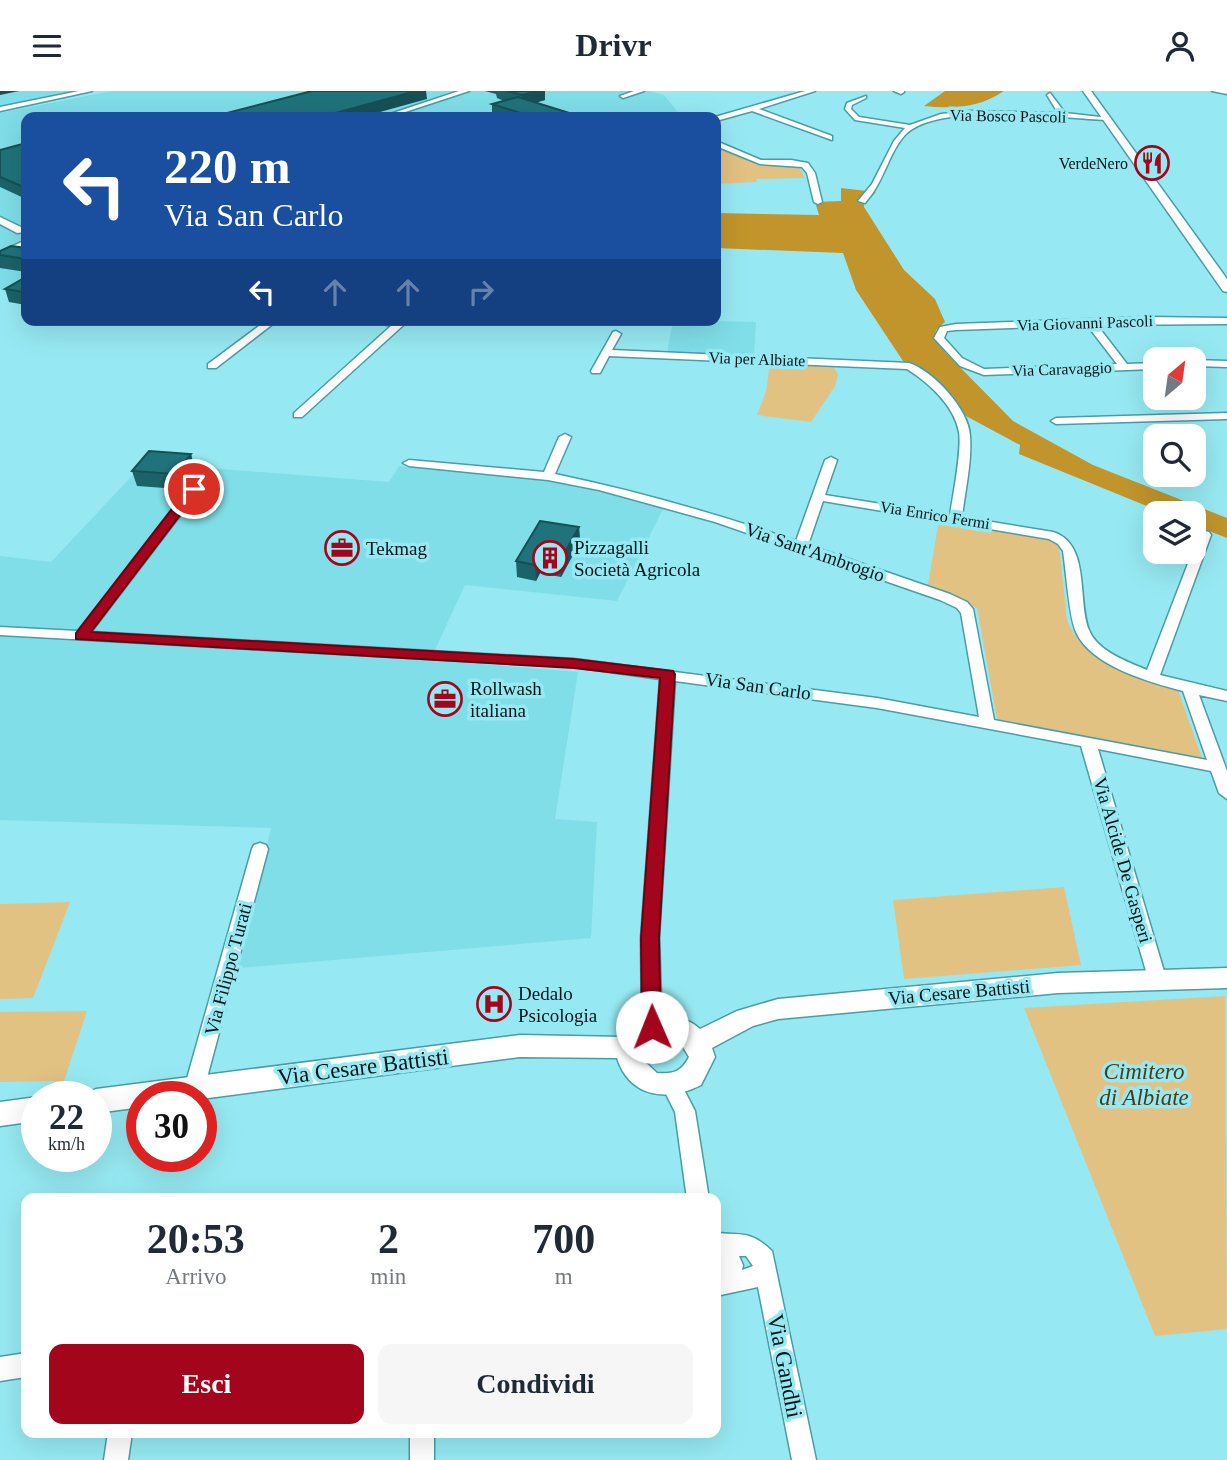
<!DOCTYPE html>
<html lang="it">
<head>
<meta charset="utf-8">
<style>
	body { margin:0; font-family:"Times New Roman",serif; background:#f6f6f7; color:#1f2937; height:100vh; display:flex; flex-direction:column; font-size:26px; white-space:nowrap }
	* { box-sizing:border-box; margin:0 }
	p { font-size:23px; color:#747a83 }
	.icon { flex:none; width:38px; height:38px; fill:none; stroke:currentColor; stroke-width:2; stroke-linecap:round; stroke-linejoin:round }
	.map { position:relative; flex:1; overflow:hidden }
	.drawer { position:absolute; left:21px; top:1102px; width:700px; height:245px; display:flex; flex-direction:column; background:#fff; border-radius:14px; box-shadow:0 7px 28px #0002 }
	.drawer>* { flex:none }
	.banner { position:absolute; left:21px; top:21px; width:700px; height:214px; border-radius:14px; box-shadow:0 7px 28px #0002; background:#1a4fa0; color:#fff; overflow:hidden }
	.needle { width:46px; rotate:29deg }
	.tools { position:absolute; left:1143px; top:256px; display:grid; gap:14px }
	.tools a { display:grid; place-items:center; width:63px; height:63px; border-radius:14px; background:#fff; box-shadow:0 7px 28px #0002; font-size:35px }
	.speed { position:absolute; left:21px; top:990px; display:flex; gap:14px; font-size:35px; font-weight:700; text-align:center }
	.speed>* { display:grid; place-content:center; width:91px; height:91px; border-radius:50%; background:#fff; box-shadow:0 7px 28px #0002; line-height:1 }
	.speed small { font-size:18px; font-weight:400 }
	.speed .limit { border:10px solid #d22; background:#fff; color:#111 }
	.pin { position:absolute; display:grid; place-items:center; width:60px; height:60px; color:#fff; margin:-30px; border:4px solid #fff; border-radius:50%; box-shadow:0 2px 7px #0007 }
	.me { position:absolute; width:77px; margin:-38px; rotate:359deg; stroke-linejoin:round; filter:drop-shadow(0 0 5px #0008) }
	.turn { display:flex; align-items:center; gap:24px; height:147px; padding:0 28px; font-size:32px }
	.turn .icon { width:91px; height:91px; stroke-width:2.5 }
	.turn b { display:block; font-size:49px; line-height:60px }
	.lanes { display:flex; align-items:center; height:66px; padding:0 28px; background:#0003; justify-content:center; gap:35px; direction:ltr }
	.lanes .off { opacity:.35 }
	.eta { display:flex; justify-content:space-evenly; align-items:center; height:119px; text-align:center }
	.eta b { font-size:42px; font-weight:700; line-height:49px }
	.primary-button { display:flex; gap:14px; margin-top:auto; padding:14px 28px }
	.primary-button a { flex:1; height:80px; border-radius:14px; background:#a2051c; color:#fff; font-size:28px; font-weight:700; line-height:80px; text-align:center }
	.primary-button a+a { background:#f6f6f7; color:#1f2937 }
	header { display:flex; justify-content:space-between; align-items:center; height:91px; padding:0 28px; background:#fff; font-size:32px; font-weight:700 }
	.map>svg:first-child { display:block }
	.built { fill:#7fdee8 }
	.green { fill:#e2c283 }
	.forest { fill:#c2952c }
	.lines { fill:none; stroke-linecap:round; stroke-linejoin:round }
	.street-casing { stroke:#499da5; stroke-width:3 }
	.secondary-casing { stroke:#499da5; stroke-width:3 }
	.street { fill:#fff; fill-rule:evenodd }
	.secondary { fill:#fff; fill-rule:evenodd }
	.wall { fill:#1c6369 }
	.shaded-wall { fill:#165055 }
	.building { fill:#20737a; stroke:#165055; stroke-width:2 }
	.route { fill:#a2051c; stroke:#690312; stroke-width:2 }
	.labels { text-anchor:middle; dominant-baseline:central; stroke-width:7; stroke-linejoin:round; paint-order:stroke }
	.far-street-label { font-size:16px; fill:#001618; stroke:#96e9f2 }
	.far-poi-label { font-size:16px; fill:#001618; stroke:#96e9f2; text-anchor:end }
	.poi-label { font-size:19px; fill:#001618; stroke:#96e9f2; text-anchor:start }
	.street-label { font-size:19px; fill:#001618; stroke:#96e9f2 }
	.near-street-label { font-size:23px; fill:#001618; stroke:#96e9f2 }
	.near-park-label { font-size:23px; font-style:italic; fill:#4e3b11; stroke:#96e9f2 }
</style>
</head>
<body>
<header><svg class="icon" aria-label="menu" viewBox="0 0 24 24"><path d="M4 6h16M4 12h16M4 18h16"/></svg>Drivr<svg class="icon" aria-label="person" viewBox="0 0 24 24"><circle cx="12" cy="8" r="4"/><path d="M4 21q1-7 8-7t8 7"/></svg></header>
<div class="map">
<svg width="1227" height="1369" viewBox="0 0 1227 1369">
	<rect width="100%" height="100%" fill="#96e9f2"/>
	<g class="built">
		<path d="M0,0H75L0,15Z"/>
		<path d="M112,0H649L664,4L682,26H26V204L0,198V22Z"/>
		<path d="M673,229L756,231L754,266L667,262Z"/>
		<path d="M144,372L389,391L399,375L549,389L664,416L617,510L465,494L435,559V569L578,581L555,728L597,731L591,847L239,877L271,737L0,729V465L51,471Z"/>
	</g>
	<g class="green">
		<path d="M716,55L759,74L799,76L805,87L757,88L756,91L716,93Z"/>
		<path d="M770,272L833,275L838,283L835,295L811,331L757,324L766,300Z"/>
		<path d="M938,434L1045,444L1059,453L1067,529C1083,572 1139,584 1178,599L1202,667L997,628L977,517L928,494Z"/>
		<path d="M1064,796L1081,874L904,888L893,809Z"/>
		<path d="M70,811L33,907L0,908V813Z"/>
		<path d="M1225,905L1227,1238L1155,1245L1024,917Z"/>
		<path d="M87,920L64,990L0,991V921Z"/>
	</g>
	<g class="forest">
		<path d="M945,0H1004C979,17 953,18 924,15Z"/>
		<path d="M841,97L876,101L864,113V116L904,179L935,208L945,231L936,239L935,246L946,262L1013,330L1093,374L1227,427V447L1194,434V422H1164L1019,363L1020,354L966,325L948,301L903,270L856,199L843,162L716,157V122L819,124L815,111L841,110Z"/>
	</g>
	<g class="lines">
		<g class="street-casing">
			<g id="street">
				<path d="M79,0H92L0,20V16Z"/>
				<path d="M459,0H469L390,26H381Z"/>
				<path d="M634,0H644L623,7L620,5Z"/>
				<path d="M805,0H815L759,18L832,45V49L752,20L716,30L715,26Z"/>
				<path d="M894,0H904V1L901,3Z"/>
				<path d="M1212,0H1227V3Z"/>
				<path d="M1050,2L1065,22L1109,27L1106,29C1062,27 938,11 906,43C891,58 885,85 872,103L865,112L858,110L872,93L894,50L905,37L855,29L845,18L847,12L866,5V7L852,14L851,18L859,26L910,34L941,23L969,20L1058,22L1047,4Z"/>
				<path d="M716,50L761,69H791L808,72L815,82L822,111L818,113L814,111L807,82L802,76L760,73L716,55Z"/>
				<path d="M1148,226L1227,227V233L1097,234L1127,273L1155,272V278L984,284L960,275L934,247L940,236L956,233ZM1087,234L1117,273L984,278L962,267L944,247L947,240L956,239Z"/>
				<path d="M267,229H278L216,277H208V273Z"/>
				<path d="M366,229H409L302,326H294V322L391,235Z"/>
				<path d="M616,240L621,243L612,259L909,272C933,280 969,318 970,345C972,371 965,400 962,426L1053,441C1091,453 1077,510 1089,539C1097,560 1128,571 1147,579L1199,444L1205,440L1209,441L1211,444L1160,584L1227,600V610L1199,604L1227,680V708L1219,702L1211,680L1098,658L1166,887L1164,892L1157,894L1150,892L1148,887L1081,655L877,617L675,590L659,847L662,936L659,942L652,944L645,942L642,936L641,847L660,588L574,576L0,544V536L78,540L190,395H198V401L91,541L574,568L877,607L979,626L961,522L957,517L940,509L715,431L599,399L548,389L409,375L403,372L409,369L544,381L559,346L565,343L571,346L555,383C637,400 717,423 796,450L825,369L831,366L837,369L825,404L950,424C953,404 962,359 959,341C954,314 929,292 907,278L609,265L600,282H592L591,280L613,241ZM823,410L1049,448L1058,453L1063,460C1066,479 1069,526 1076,541C1091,575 1149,591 1183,600L1207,669L994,629L973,518L967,511L950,503L808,454Z"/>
				<path d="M1194,269L1227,270V276L1194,275Z"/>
				<path d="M1227,322V328L1056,333L1051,330L1056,327Z"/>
				<path d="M260,752L266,754L268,758L204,998L201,1004L195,1006L187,1004L184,998L252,758L254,754Z"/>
				<path d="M672,986L679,989L695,1020L709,1108H687L675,1021L662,995L665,989Z"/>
				<path d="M716,1142C743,1144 751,1140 772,1160L816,1369H792L758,1196L716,1205V1183L721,1174L716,1167ZM739,1165H746L753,1175L742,1179L743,1174Z"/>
				<path d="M26,1262V1286L0,1290V1266Z"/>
				<path d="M108,1342H132L128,1369H104Z"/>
				<rect x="410" y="1342" width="24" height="27"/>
			</g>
		</g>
		<g class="secondary-casing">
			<g id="secondary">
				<path d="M1083,0H1091L1227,188V201L1223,200Z"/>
				<path d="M0,126L25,138L26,141L17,142L0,133Z"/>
				<path d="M26,149V156L0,170V161Z"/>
				<path d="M1227,877V897L1058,902L778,928L753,935L712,957L715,966L701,994C668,1011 630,1007 617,967L520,966L201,1008L142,1006V1016L96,1022V1006H84L87,1002L96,998L520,944L624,946C639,919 679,919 700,938L737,920L778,908L1058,882ZM665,945L680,951L689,966C681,981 674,983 657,982L643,969C644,954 651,947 665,945Z"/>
				<path d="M37,1006V1030L0,1035V1011Z"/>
			</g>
		</g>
		<use href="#street" class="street"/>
		<use href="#secondary" class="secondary"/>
	</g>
	<g class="wall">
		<path d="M485,0H545V9L535,12L582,26H499L492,24V13L504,10L497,7L496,3Z"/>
		<path d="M26,52V108L0,96V59Z"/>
		<path d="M26,157V181L0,177V160Z"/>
		<path d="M26,186V214L9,211L5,198Z"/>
		<path d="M195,378L179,398L137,395L132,380Z"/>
		<path d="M579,436L580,451L561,486L540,482L536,490L517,486L516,470Z"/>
	</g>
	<g class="shaded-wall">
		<path d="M0,0H19L0,4Z"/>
		<path d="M416,0H426L427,8L362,26H321Z"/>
		<path d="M535,0H545V9L522,15V4Z"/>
		<path d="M191,363L195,378L179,398L175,383Z"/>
		<path d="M579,436L580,451L561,486L560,470Z"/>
		<path d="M539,467L540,482L536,490L535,474Z"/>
	</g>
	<g class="building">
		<path d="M312,0H416L321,26H218L215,25Z"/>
		<path d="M507,0H538L522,4Z"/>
		<path d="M518,6L582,26H533L492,13Z"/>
		<path d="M26,52V97L0,86V59Z"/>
		<path d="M11,155L26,157V168L0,164V160Z"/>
		<path d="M26,186V199L24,201L5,198Z"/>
		<path d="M149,360L191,363L175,383L132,380Z"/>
		<path d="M540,430L579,436L560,470L539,467L535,474L516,470Z"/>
	</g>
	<path class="route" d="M194,395L200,398L91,541L574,568L673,580L675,583L659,847L661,936L659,942L652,944L645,942L642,936L641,847L660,587L574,577L76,548V542L189,396Z"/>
	<defs>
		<g id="restaurant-ring" transform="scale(1.75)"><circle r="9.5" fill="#96e9f2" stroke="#a2051c" stroke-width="1.5"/><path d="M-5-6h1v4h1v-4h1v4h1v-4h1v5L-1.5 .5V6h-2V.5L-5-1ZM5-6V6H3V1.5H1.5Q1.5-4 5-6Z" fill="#a2051c"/></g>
		<g id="office-ring" transform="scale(1.75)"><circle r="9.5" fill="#96e9f2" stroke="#a2051c" stroke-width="1.5"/><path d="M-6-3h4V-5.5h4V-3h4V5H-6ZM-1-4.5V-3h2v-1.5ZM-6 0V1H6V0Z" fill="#a2051c"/></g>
		<g id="building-ring" transform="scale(1.75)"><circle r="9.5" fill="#96e9f2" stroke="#a2051c" stroke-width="1.5"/><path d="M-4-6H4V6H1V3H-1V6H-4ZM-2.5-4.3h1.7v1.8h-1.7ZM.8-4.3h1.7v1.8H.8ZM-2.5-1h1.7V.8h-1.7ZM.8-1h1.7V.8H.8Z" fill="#a2051c"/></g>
		<g id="hospital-ring" transform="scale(1.75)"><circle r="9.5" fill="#96e9f2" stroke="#a2051c" stroke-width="1.5"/><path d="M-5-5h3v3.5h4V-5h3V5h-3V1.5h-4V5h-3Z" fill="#a2051c"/></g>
	</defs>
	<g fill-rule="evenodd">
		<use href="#restaurant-ring" x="1152" y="72"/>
		<use href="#office-ring" x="342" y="457"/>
		<use href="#building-ring" x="550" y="467"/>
		<use href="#office-ring" x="445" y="608"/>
		<use href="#hospital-ring" x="494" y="913"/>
	</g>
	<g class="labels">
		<g class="far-street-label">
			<text transform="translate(1008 25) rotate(1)">Via Bosco Pascoli</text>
			<text transform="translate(1085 232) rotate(-2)">Via Giovanni Pascoli</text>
			<text transform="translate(757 268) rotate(2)">Via per Albiate</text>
			<text transform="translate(1062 278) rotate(-2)">Via Caravaggio</text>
			<text transform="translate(935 424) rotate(9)">Via Enrico Fermi</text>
		</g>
		<g class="far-poi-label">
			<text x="1128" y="72">VerdeNero</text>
		</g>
		<g class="poi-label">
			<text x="574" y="456">Pizzagalli<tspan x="574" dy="22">Società Agricola</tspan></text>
			<text x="366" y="457">Tekmag</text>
			<text x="470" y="597">Rollwash<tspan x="470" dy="22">italiana</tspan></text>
			<text x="518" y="902">Dedalo<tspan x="518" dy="22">Psicologia</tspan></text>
		</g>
		<g class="street-label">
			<text transform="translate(815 461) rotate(19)">Via Sant'Ambrogio</text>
			<text transform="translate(758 595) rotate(8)">Via San Carlo</text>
			<text transform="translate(1123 769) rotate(74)">Via Alcide De Gasperi</text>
			<text transform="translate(228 878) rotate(-75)">Via Filippo Turati</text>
			<text transform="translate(959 901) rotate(-5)">Via Cesare Battisti</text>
		</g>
		<g class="near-street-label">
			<text transform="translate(363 976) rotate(-7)">Via Cesare Battisti</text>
			<text transform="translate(785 1275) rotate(79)">Via Gandhi</text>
		</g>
		<g class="near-park-label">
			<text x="1144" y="980">Cimitero<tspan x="1144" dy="26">di Albiate</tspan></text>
		</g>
	</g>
</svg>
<div class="tools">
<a><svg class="needle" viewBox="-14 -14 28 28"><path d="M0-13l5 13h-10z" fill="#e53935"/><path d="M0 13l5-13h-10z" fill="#747a83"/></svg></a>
<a><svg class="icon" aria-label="search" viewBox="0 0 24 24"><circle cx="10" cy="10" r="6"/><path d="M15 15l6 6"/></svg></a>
<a><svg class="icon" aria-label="layers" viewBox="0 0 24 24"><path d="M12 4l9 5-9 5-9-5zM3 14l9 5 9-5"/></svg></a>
</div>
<div class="speed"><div>22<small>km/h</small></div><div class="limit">30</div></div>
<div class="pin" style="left:194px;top:398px;background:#d93025"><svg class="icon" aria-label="arrive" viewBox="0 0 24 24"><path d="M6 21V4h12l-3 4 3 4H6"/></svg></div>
<svg class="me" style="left:652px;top:936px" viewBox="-20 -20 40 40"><circle r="19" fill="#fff"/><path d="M0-13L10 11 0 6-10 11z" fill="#a2051c"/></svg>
<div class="banner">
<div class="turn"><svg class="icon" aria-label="left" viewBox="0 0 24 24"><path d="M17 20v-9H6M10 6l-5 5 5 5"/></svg><div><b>220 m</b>Via San Carlo</div></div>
<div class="lanes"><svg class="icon" aria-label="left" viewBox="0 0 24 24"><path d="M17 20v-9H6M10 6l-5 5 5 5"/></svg><svg class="icon off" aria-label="ahead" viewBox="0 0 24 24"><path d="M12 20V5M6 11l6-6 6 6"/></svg><svg class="icon off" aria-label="ahead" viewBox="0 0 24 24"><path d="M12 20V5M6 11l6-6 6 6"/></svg><svg class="icon off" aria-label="right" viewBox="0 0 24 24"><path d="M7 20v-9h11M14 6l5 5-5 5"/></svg></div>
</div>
<section class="drawer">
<div class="eta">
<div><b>20:53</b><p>Arrivo</p></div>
<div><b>2</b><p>min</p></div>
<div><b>700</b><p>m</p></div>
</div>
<div class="primary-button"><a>Esci</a><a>Condividi</a></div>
</section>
</div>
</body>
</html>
